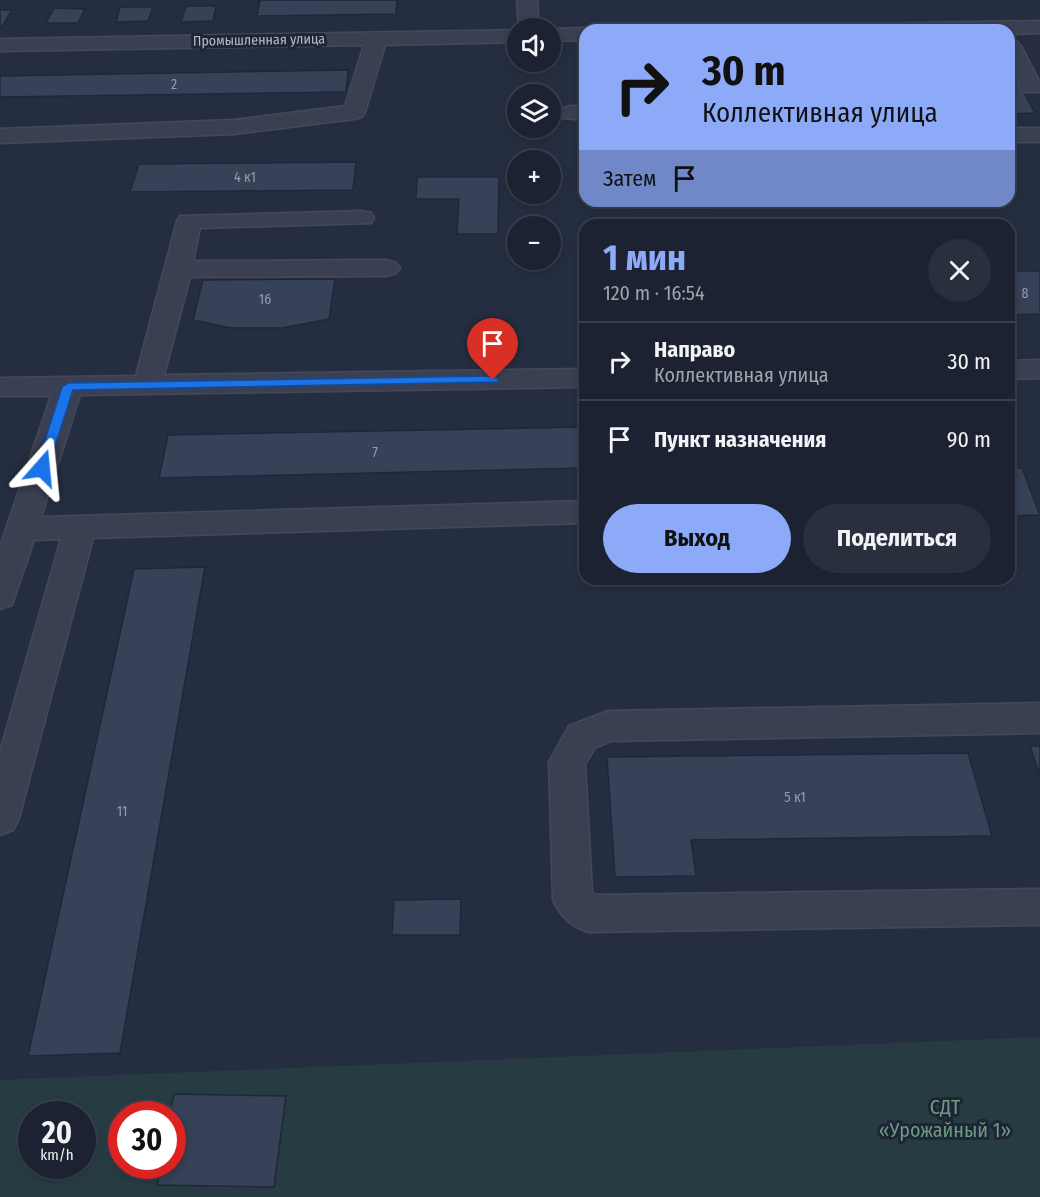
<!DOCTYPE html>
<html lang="ru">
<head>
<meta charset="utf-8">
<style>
	body { margin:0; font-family:"Fira Sans Condensed",sans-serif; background:#292f3d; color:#f1f3f6; height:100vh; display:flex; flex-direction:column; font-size:22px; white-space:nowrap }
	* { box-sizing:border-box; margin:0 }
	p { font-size:20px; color:#a0a4ab }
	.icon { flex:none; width:33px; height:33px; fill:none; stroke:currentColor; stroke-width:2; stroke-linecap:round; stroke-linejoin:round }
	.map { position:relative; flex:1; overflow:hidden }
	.panel { position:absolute; left:579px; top:219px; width:436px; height:366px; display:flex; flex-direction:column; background:#1c2231; border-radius:18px; box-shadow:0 3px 9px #0003,0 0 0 2px #3a3f4d }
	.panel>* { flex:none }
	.top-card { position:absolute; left:579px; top:24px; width:436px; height:183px; border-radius:18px; box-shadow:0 3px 9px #0003,0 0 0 2px #3a3f4d; background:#8daaf9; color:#111; overflow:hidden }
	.fabs { position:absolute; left:507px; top:18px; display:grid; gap:12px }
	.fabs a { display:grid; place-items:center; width:54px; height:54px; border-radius:50%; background:#1c2231; box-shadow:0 3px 9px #0003,0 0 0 2px #3a3f4d; font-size:30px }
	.speed { position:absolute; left:18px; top:1101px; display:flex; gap:12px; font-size:30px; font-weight:700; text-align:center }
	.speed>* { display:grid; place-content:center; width:78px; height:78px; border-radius:50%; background:#1c2231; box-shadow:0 3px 9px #0003,0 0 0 2px #3a3f4d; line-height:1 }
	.speed small { font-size:15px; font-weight:400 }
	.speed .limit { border:9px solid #d22; background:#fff; color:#111 }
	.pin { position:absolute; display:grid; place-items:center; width:51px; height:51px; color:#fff; margin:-62px -26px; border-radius:50% 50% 50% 0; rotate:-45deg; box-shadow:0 0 6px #0007 }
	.pin .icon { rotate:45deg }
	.me { position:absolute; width:66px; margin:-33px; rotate:18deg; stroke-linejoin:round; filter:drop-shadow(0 0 4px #0008) }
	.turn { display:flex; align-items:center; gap:21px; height:126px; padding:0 24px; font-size:27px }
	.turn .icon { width:78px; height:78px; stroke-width:2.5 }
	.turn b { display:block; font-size:42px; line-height:51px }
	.then { display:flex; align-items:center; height:57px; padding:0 24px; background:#0003; gap:12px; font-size:22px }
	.round { display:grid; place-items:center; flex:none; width:63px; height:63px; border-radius:32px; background:#292f3d }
	.headline { display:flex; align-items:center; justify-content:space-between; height:102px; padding:0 24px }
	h1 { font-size:36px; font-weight:700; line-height:45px; color:#8daaf9 }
	.cta { display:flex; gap:12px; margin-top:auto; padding:12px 24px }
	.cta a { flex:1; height:69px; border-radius:36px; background:#8daaf9; color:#111; font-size:24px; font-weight:700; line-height:69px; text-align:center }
	.cta a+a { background:#292f3d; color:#f1f3f6 }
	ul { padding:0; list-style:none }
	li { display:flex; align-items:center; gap:18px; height:78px; padding:0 24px; border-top:2px solid #3a3f4d }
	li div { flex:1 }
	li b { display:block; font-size:22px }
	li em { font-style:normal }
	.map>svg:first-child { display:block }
	.green { fill:#273c42; fill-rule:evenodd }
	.building { fill:#374157; stroke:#202738; stroke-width:1.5 }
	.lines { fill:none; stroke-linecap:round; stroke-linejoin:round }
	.minor-casing { stroke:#43495a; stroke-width:3 }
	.minor { fill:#3a4051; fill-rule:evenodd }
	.route { fill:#1a73e8; stroke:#114b97; stroke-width:1.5 }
	.labels { text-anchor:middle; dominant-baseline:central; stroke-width:6; stroke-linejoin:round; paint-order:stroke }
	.far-street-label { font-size:14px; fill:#b6bccb; stroke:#1e2536 }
	.number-label { font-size:14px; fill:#949bac }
	.near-park-label { font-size:20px; fill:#6d9c7e; stroke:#1e2536 }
</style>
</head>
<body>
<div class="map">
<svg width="1040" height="1197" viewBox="0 0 1040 1197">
	<rect width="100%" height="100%" fill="#252e41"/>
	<path class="green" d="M1040,1037V1197H0V1080ZM32,1114H82V1166H32ZM122,1114H172V1166H122Z"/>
	<g class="building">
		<path d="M260,0H397L396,14L257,16Z"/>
		<path d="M186,6H216L213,21L181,22Z"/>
		<path d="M120,7H153L148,21L116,22Z"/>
		<path d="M54,8L85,9L78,23H46Z"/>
		<path d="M0,10H12L2,27H0Z"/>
		<path d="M348,70L346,92L0,97V76Z"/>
		<path d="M1010,70H1012L1035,113L1010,114Z"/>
		<path d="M356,162L353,190L130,192L139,164Z"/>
		<path d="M417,177H499L498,234H457L459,199H416Z"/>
		<path d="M631,201H754L756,208L632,209Z"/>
		<path d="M826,201H914L916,207L827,206Z"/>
		<path d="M1010,271H1040V314L1010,315Z"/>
		<path d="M335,279L329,319L282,328H231L193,320L203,280Z"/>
		<path d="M585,427V468L159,478L168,435Z"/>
		<path d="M1010,468H1022L1040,515L1010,516Z"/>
		<path d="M205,567L120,1053L28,1056L134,569Z"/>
		<path d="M1030,746H1040V776Z"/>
		<path d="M968,753L992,836L691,840L696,876L615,877L607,757Z"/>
		<path d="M461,899L460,935H392L394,900Z"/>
		<path d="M174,1094L286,1096L274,1187L157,1185L161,1166H172V1114H170Z"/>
	</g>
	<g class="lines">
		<g class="minor-casing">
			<g id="minor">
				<path d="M517,0H537L539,28H519Z"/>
				<path d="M1040,21V33L1010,34V30H851L854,26L861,24Z"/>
				<path d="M585,28L593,30H585V40L550,41V29Z"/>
				<path d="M518,30V42L385,45L365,112L362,117L354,119L234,134L0,143V129L234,120L345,106L364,45L0,51V39Z"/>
				<path d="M1010,40L1017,42L1021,46L1040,83L1039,92H1023C1012,75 1008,59 1010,40Z"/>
				<path d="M571,106H585V120L563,118L560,113L563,108Z"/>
				<rect x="1010" y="128" width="30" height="14"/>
				<path d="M362,211L371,213L374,218L371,223L200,228L193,261L387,260L396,263L400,268L396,273L387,276L190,277L164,375L585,369V387L80,395L41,517L585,501V523L93,538L19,818L13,830L0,835V752L61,539L34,540L12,605L0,609V547L51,396H0V378L136,376L177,221L180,216Z"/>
				<path d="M1040,360V378L1010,379V361Z"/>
				<path d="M1040,703V733L611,741L595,748L585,764L592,892L596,895L1040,889V925L588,932C571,926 561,917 553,900L549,762L569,726L608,711Z"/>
			</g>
		</g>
		<use href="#minor" class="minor"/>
	</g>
	<path class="route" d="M493,376L499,380L497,382L73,390L48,468L42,472L36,468L62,387L68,383Z"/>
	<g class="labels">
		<g class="far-street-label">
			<text transform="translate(259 40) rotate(-1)">Промышленная улица</text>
		</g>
		<g class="number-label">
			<text x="174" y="84">2</text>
			<text x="245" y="177">4 к1</text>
			<text x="1025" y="293">8</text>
			<text x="265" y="299">16</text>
			<text x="375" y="452">7</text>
			<text x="795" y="797">5 к1</text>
			<text x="122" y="811">11</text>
		</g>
		<g class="near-park-label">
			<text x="945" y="1107">СДТ<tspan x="945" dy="23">«Урожайный 1»</tspan></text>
		</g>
	</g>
</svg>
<div class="fabs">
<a><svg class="icon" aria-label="sound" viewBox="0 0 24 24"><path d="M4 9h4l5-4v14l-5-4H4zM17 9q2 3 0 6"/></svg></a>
<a><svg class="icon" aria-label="layers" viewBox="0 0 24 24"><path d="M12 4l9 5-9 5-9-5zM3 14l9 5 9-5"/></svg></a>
<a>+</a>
<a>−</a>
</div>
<div class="speed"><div>20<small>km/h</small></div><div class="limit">30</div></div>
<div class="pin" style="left:493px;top:380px;background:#d93025"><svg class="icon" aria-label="arrive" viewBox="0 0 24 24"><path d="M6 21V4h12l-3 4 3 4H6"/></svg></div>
<svg class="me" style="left:42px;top:468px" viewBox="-20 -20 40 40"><path d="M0-17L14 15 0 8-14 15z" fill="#1a73e8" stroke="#fff" stroke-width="4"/></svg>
<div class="top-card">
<div class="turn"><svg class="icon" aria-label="right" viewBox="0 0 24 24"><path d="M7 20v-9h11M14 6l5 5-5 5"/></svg><div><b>30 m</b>Коллективная улица</div></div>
<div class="then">Затем<svg class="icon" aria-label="arrive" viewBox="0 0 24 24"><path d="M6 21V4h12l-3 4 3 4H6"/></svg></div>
</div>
<section class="panel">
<div class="headline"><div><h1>1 мин</h1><p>120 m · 16:54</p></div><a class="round"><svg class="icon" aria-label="close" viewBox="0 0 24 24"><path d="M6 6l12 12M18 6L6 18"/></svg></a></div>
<ul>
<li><svg class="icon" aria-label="right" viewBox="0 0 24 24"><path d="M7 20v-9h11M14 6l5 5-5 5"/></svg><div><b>Направо</b><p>Коллективная улица</p></div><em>30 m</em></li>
<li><svg class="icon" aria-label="arrive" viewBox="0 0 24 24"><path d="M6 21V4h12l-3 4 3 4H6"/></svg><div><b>Пункт назначения</b></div><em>90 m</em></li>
</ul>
<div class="cta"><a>Выход</a><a>Поделиться</a></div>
</section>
</div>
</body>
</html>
